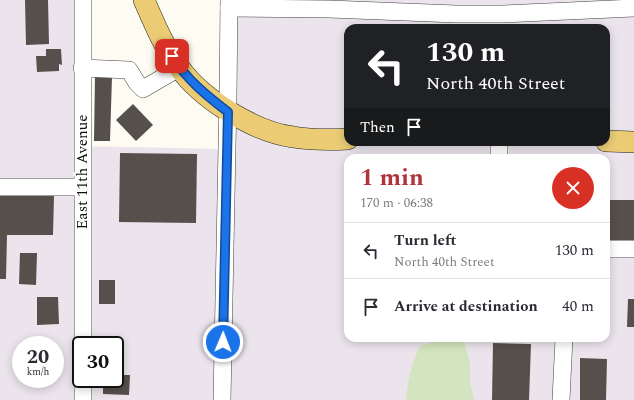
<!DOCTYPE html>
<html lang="en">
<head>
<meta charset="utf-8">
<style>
	body { margin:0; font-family:Spectral,serif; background:#f7f7f7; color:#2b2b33; height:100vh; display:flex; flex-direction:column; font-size:15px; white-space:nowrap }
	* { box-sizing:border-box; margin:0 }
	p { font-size:13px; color:#7c7c81 }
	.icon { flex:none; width:22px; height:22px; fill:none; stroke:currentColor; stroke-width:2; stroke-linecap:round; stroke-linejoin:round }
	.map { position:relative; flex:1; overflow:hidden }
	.details { position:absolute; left:344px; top:154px; width:266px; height:188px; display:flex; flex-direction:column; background:#fff; border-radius:12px; box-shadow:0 2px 10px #0003 }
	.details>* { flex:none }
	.top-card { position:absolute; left:344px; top:24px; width:266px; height:122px; border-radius:12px; box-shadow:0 2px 10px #0003; background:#202124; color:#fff; overflow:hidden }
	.speed { position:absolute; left:12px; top:336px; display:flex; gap:8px; font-size:20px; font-weight:700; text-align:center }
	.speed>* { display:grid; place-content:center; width:52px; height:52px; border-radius:50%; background:#fff; box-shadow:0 2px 10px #0003; line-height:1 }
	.speed small { font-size:10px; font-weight:400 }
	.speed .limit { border:2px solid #111; border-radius:6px; background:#fff; color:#111 }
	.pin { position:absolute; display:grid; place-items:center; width:34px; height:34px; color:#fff; margin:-17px; border-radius:8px; box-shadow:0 2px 6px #0006 }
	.me { position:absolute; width:44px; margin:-22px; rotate:1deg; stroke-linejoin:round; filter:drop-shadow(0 0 3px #0008) }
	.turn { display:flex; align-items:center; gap:14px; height:84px; padding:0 16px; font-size:18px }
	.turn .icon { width:52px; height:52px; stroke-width:2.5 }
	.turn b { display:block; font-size:28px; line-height:34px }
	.then { display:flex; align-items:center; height:38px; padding:0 16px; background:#0003; gap:8px; font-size:15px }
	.round { display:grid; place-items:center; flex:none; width:42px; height:42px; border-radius:21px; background:#f7f7f7 }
	.headline { display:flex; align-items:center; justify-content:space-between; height:68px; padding:0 16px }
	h1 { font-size:24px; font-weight:700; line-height:30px; color:#b1343c }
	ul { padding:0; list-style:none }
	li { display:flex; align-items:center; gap:12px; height:56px; padding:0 16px; border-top:1px solid #e1e1e2 }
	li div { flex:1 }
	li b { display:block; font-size:15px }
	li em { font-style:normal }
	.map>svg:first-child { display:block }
	.industrial { fill:#ebe4ec; fill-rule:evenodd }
	.green { fill:#d3e5be }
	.building { fill:#56504c }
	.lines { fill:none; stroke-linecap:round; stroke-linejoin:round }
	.minor-casing { stroke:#424242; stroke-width:18 }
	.major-casing { stroke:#202020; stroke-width:22 }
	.minor { stroke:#fff; stroke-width:17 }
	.major { stroke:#ebcc75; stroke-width:21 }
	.route-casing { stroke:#114b97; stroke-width:10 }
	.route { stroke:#1a73e8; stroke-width:7 }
	.labels { text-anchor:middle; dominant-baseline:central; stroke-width:4; stroke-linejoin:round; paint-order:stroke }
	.street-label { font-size:15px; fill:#0f0f0f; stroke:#fff }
</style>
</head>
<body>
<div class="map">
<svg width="634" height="400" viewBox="0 0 634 400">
	<rect width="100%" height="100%" fill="#fefbf2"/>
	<g class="industrial">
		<path d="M0,0H76L79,146L225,149L219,400H0ZM21,345H55V379H21ZM81,345H115V379H81Z"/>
		<path d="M230,0H634V400H225ZM348,28H606V142H348ZM348,158H606V338H348Z"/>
	</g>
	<path class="green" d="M445,339L464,342L470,362V382L474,400H406C408,379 411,365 420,346Z"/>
	<g class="building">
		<path d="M25,0H48L49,44L26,45Z"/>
		<path d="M46,49H61L62,65L59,64V71L37,72L36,56H46Z"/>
		<path d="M95,76H112L110,141H94Z"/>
		<path d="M133,104L153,125L136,141L116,120Z"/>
		<path d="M120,153L197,154L196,223L119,222Z"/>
		<path d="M0,195L54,196L53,235H7L6,279H0Z"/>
		<path d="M606,200H634V242L606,241Z"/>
		<path d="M20,253H37L36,285L19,284Z"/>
		<rect x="99" y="280" width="16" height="24"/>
		<path d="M37,297H58L59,324L37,325Z"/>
		<path d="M628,299H634V327H627Z"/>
		<path d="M493,343L531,344L529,400H492Z"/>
		<path d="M580,358L607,359L606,400H580Z"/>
		<path d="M115,375H130L129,395L103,394V379H115Z"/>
	</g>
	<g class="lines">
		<g class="minor-casing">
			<g id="minor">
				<path d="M229,8L329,9L456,14H502L634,8"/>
				<path d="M82,68L129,70L137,83L143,89L179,68"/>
				<path d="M499,158V142"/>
				<path d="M0,187H82"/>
				<path d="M606,249H634"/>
				<path d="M83,345V0"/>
				<path d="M83,379V400"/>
				<path d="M222,400L228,97L229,0"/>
				<path d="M561,400L564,338"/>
			</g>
		</g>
		<g class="major-casing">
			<g id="major">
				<path d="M144,0C154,23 164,47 179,67C201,99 255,132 293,137C311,140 330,140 348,139"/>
				<path d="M606,141L634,142"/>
			</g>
		</g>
		<use href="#minor" class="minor"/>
		<use href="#major" class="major"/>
	</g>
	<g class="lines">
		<g class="route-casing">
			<path id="route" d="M172,56C186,79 207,96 228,112L223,342"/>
		</g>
		<use href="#route" class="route"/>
	</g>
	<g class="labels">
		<g class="street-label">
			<text transform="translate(82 172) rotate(-90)">East 11th Avenue</text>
		</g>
	</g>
</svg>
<div class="speed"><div>20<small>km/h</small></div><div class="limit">30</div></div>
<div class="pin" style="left:172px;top:56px;background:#d93025"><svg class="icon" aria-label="arrive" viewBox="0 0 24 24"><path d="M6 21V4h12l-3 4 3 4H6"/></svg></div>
<svg class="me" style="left:223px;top:342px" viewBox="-20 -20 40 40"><circle r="17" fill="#1a73e8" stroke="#fff" stroke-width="3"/><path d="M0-11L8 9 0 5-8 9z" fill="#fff"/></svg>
<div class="top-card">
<div class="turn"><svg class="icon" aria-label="left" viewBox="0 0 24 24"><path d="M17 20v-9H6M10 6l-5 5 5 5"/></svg><div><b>130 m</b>North 40th Street</div></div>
<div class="then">Then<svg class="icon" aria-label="arrive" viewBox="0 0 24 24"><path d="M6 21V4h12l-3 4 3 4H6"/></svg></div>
</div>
<section class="details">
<div class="headline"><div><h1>1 min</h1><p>170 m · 06:38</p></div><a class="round" style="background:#d93025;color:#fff"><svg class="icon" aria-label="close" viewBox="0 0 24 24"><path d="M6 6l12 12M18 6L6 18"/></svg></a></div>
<ul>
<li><svg class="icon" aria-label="left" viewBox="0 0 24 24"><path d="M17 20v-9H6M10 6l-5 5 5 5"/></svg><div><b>Turn left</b><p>North 40th Street</p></div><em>130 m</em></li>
<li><svg class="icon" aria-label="arrive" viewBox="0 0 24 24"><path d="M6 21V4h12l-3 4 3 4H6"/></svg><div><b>Arrive at destination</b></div><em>40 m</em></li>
</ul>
</section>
</div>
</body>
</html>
